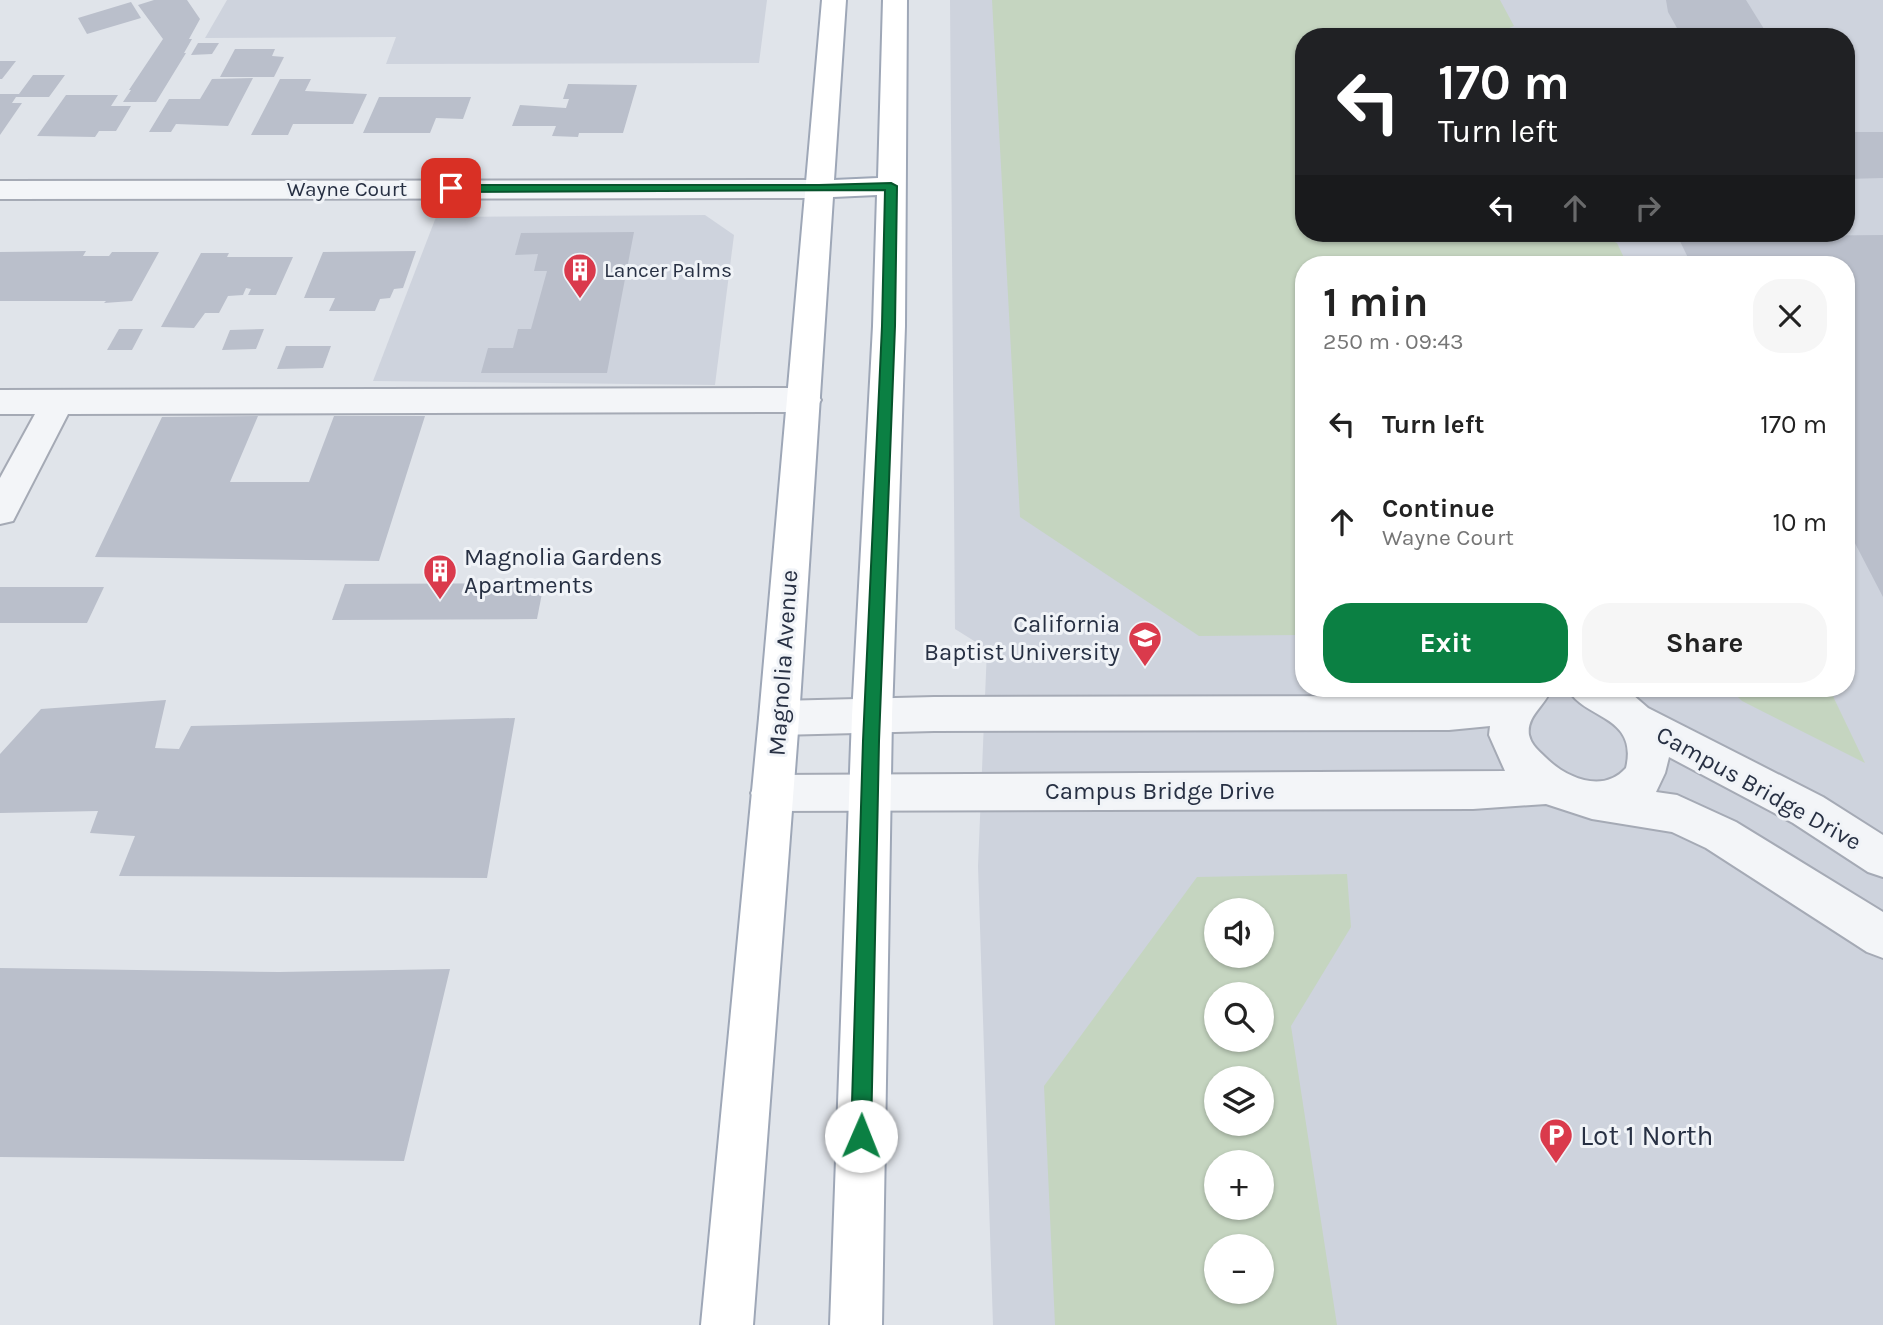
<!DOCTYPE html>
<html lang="en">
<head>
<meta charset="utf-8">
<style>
	body { margin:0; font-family:Karla,sans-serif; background:#f6f6f6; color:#222; height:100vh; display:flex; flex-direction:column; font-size:26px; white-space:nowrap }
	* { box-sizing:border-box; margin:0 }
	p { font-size:23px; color:#767676 }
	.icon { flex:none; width:38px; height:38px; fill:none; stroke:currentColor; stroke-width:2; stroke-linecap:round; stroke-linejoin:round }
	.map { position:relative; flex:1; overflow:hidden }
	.panel { position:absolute; left:1295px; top:256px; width:560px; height:441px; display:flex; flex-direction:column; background:#fff; border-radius:28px; box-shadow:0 2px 5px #0004 }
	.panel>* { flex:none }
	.top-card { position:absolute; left:1295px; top:28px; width:560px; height:214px; border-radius:28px; box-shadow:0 2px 5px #0004; background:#202124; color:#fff; overflow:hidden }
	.controls { position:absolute; left:1204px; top:898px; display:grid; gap:14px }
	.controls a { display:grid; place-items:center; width:70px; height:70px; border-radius:50%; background:#fff; box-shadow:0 2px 5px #0004; font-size:35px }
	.pin { position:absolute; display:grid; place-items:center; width:60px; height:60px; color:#fff; margin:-30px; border-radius:14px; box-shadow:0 4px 10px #0006 }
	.me { position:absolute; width:77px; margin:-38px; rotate:1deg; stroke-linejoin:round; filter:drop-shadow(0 0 5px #0008) }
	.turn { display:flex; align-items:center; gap:24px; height:147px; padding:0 28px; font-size:32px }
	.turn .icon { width:91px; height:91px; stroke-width:2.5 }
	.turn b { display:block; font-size:49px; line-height:60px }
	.lanes { display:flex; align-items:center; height:66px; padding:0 28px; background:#0003; justify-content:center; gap:35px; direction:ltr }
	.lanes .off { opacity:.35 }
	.round { display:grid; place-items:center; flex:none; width:74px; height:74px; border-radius:28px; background:#f6f6f6 }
	.summary { display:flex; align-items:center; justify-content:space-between; height:119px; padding:0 28px }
	h1 { font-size:42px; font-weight:700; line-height:52px }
	.primary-button { display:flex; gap:14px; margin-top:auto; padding:14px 28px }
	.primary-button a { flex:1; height:80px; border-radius:28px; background:#0b8043; color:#fff; font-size:28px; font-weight:700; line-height:80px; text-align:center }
	.primary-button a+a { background:#f6f6f6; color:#222 }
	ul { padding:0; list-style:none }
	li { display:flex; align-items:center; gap:21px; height:98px; padding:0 28px }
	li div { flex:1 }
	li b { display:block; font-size:26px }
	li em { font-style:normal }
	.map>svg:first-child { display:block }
	.built { fill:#ced3dd; fill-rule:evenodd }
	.green { fill:#c5d5c0; fill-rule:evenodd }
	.building { fill:#babfcb }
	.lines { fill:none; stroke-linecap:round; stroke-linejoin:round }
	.minor-casing { stroke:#a5aab5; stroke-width:4 }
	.major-casing { stroke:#9ea7b7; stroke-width:4 }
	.minor { fill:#f3f5f8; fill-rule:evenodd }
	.major { fill:#fff; fill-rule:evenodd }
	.route { fill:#0b8043; stroke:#07532c; stroke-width:2 }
	.labels { text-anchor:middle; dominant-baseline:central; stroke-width:6; stroke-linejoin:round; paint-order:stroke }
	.far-street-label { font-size:21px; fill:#273043; stroke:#f0f3f7 }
	.far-poi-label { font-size:21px; fill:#273043; stroke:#f0f3f7; text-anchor:start }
	.poi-label { font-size:24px; fill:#273043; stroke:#f0f3f7; text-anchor:start }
	.street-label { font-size:24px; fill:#273043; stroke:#f0f3f7 }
	.near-poi-label { font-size:28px; fill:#273043; stroke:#f0f3f7; text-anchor:start }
</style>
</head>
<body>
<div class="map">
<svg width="1883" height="1325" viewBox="0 0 1883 1325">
	<rect width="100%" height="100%" fill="#e0e4ea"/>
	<g class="built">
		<path d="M227,0H767L759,63L386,64L396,37L205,38Z"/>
		<path d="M950,0H1883V1325H993L978,866L987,649L955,629ZM1304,37H1846V233H1304ZM1304,264H1846V688H1304ZM1216,910H1262V956H1216ZM1216,994H1262V1040H1216ZM1216,1078H1262V1124H1216ZM1216,1162H1262V1208H1216ZM1216,1246H1262V1292H1216Z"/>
		<path d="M705,215L734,235L715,385L373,381L436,217Z"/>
	</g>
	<g class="green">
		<path d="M992,0H1500L1514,26L1487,37H1304V233H1592L1617,243L1627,264H1304V635L1199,636L1020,517Z"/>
		<path d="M1729,688H1829L1865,763L1742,701Z"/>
		<path d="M1347,874L1351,927L1291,1026L1337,1325H1055L1044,1086L1197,877ZM1216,910H1262V956H1216ZM1216,994H1262V1040H1216ZM1216,1078H1262V1124H1216ZM1216,1162H1262V1208H1216ZM1216,1246H1262V1292H1216Z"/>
	</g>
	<g class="building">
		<path d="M154,0H187L200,19L189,39H192L184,53H186L156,102H123L131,90H129L163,39L138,5Z"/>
		<path d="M1666,0H1746L1769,37H1682L1668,12Z"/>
		<path d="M131,2L141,18L87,34L78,18Z"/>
		<path d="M198,43H219L212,54L191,55Z"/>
		<path d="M235,49H275L272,56L284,57L274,77H220Z"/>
		<path d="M0,61H16L2,79H0Z"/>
		<path d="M33,75H65L49,97H16L12,103H22L0,135V94H19Z"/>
		<path d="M253,78L228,126L176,124L171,132H149L169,99H200L212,79Z"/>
		<path d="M280,79H311L305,91L367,94L353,124H293L288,135H251Z"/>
		<path d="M568,84L637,85L623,133H579L578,137L552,136L556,126H512L520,105L566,108L569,99H563Z"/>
		<path d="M66,95H118L111,106H131L116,131H99L95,137L37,136Z"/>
		<path d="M379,97H471L463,119L436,118L430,133H363Z"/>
		<path d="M1846,132H1883V178L1846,179Z"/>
		<path d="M634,232L607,373H481L488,348H513L518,329H531L547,271H534L538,254L515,255L521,233Z"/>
		<path d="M1883,235V597L1846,526V264H1691L1678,237Z"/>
		<path d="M86,251L83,256H109L112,252H159L132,301L104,303L106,301H0V252Z"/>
		<path d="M416,251L403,288L394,289L390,298L380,299L375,311H329L335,298H304L323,252Z"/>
		<path d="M201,253H229L227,257H293L276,295H248L251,289L246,288L243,295L228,296L219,313H205L194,328L161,327Z"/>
		<path d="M119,329H143L132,350H107Z"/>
		<path d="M264,329L256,349L222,350L230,330Z"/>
		<path d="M286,346H331L323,368L277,369Z"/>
		<path d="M258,416L230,482H309L334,416H425L379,561L95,557L162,417Z"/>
		<path d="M544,583L537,619L332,620L345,584Z"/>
		<path d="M0,587H104L87,623H0Z"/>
		<path d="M166,700L155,748L179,749L191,726L515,718L487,878L119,876L135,836L90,833L98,811L0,813V754L41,709Z"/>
		<path d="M0,968L279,972L450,969L404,1161L0,1157Z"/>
	</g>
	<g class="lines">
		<g class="minor-casing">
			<g id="minor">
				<path d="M819,180L829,183L833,189L829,195L819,198L0,199V181Z"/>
				<path d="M804,388L816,392L821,400L816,408L804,412L68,414L13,521L0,524V478L35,414H0V390Z"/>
				<path d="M1503,688H1551C1547,705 1526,715 1529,735C1531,745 1539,751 1545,757C1566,778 1603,794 1626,768C1639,714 1581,719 1568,688H1625L1648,708L1823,797L1883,835V877L1868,872L1793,823L1669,757L1665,773L1656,792L1677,795L1736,822L1883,912V958L1867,952L1706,848L1672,832L1592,819L1546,804L1473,809L772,811L757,806L751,793L757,780L772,775L1505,771L1489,735L1490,726L1449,730L934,731L779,735L765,730L759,718L765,706L779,701L934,697L1449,696L1488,693Z"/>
			</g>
		</g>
		<g class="major-casing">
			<path id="major" d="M822,0H846L834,180L878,178L883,0H907L905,326L892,716L882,1325H830L852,716L873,326L877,195L833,197L799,718L753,1325H701L759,718Z"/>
		</g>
		<use href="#minor" class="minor"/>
		<use href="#major" class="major"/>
	</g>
	<path class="route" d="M891,183L897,186L895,326L879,741L871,1136L868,1143L861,1146L854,1143L851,1136L863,741L882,326L885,190L451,192L445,188L451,185H819Z"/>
	<defs>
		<g id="building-pin" transform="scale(1.75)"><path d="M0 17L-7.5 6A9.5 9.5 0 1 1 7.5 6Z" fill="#da3a4c" stroke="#f0f3f7"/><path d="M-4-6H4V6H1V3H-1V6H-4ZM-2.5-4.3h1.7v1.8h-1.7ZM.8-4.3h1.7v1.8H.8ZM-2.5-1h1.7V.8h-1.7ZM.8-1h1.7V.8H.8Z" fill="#fff"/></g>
		<g id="university-pin" transform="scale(1.75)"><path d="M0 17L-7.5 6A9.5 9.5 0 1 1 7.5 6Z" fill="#da3a4c" stroke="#f0f3f7"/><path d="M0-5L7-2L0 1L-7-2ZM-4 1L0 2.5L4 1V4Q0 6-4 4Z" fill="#fff"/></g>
		<g id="parking-pin" transform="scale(1.75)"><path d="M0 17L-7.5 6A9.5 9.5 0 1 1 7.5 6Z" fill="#da3a4c" stroke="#f0f3f7"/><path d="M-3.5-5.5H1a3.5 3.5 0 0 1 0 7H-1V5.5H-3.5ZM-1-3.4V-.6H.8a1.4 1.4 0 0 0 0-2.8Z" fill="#fff"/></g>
	</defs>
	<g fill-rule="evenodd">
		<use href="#building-pin" x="580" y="270"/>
		<use href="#building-pin" x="440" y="571"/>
		<use href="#university-pin" x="1145" y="638"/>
		<use href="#parking-pin" x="1556" y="1135"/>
	</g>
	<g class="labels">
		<g class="far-street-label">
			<text x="347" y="189">Wayne Court</text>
		</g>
		<g class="far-poi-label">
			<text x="604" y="270">Lancer Palms</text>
		</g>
		<g class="poi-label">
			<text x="464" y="557">Magnolia Gardens<tspan x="464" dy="28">Apartments</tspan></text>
			<text x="1120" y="624" text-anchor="end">California<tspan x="1120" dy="28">Baptist University</tspan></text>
		</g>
		<g class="street-label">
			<text transform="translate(783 663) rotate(-86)">Magnolia Avenue</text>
			<text transform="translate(1759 788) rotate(29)">Campus Bridge Drive</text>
			<text x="1160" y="791">Campus Bridge Drive</text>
		</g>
		<g class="near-poi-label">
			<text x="1580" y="1135">Lot 1 North</text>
		</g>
	</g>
</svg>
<div class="controls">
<a><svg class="icon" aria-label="sound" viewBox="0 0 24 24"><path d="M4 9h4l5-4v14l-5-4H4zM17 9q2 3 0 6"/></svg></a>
<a><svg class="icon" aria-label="search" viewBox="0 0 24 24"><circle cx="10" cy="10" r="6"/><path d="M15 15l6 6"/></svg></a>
<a><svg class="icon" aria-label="layers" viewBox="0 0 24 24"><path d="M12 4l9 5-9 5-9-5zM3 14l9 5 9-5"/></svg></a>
<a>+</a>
<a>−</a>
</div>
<div class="pin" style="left:451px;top:188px;background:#d93025"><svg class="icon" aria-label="arrive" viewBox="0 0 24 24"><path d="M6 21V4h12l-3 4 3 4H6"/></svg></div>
<svg class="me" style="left:861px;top:1136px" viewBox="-20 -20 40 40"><circle r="19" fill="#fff"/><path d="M0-13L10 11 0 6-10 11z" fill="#0b8043"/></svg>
<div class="top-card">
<div class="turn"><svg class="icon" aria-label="left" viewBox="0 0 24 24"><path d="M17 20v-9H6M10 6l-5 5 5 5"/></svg><div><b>170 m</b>Turn left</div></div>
<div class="lanes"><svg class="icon" aria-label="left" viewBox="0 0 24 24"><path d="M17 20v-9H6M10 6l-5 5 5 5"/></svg><svg class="icon off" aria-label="ahead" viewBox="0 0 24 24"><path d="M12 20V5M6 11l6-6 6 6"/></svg><svg class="icon off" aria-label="right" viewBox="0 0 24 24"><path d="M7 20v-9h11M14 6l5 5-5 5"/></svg></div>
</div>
<section class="panel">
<div class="summary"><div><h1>1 min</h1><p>250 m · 09:43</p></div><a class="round"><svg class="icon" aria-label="close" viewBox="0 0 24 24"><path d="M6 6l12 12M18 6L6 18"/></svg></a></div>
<ul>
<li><svg class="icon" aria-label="left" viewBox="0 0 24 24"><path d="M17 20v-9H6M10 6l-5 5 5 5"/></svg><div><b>Turn left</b></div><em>170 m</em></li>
<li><svg class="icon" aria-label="ahead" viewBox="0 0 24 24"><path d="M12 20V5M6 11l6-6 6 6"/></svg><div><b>Continue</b><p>Wayne Court</p></div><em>10 m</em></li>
</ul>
<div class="primary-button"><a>Exit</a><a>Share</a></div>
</section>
</div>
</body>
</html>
